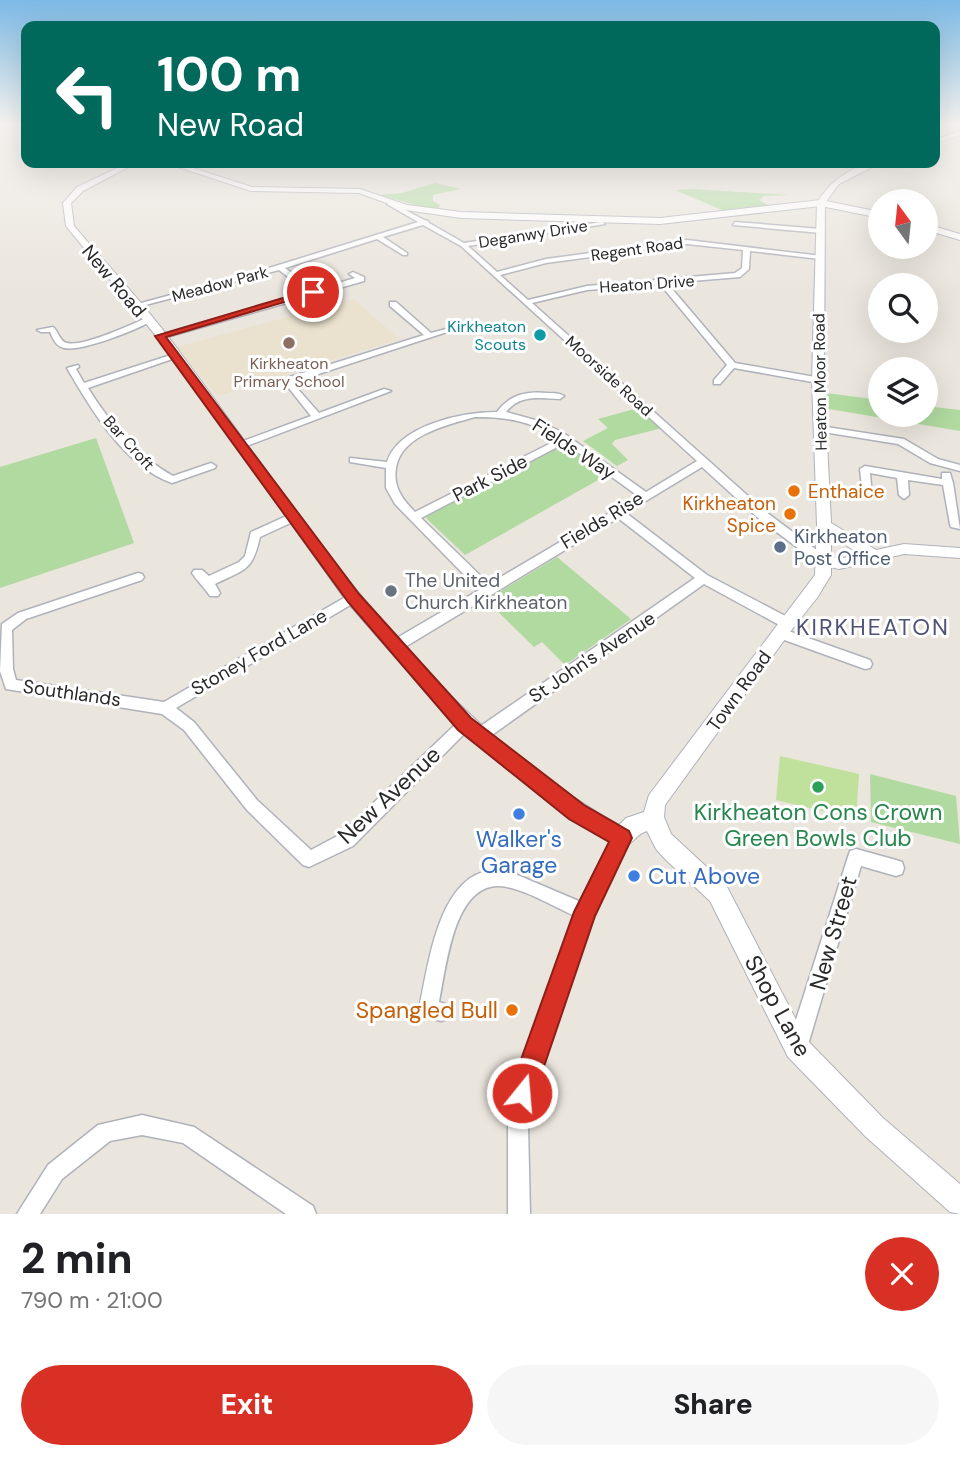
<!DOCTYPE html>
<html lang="en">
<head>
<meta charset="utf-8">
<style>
	body { margin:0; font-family:"DM Sans",sans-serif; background:#f6f6f6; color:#202124; height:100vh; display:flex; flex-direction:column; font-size:26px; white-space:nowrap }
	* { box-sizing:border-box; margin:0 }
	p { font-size:23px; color:#757577 }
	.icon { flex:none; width:38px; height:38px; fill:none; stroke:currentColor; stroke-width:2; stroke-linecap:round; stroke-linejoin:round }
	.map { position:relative; height:1214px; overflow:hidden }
	.sheet { display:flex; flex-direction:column; background:#fff; flex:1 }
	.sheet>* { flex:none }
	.banner { position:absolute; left:21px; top:21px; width:919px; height:147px; border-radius:14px; box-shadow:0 7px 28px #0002; background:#00695c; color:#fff; overflow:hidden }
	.needle { width:46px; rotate:345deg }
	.controls { position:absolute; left:868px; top:189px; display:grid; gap:14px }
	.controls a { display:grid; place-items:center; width:70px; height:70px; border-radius:50%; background:#fff; box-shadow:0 7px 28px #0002; font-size:35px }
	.pin { position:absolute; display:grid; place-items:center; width:60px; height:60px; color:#fff; margin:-30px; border:4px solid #fff; border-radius:50%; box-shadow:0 2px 7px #0007 }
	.me { position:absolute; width:77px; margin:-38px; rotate:17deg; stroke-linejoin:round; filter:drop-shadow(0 0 5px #0008) }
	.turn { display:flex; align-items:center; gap:24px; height:147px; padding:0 21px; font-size:32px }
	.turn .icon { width:91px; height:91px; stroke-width:2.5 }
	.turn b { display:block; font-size:49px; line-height:60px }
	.round { display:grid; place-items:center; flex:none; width:74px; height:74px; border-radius:37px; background:#f6f6f6 }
	.head { display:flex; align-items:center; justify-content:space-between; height:119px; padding:0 21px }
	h1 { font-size:42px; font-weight:800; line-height:52px }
	.cta { display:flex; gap:14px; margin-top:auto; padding:14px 21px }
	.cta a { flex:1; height:80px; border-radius:42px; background:#d93025; color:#fff; font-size:28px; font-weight:800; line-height:80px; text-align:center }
	.cta a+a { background:#f6f6f6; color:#202124 }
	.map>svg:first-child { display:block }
	.education { fill:#eae2ce }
	.green { fill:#b0da9f }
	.pitch { fill:#bfe19c }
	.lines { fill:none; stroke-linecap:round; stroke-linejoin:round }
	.minor-casing { stroke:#b0b2bb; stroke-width:3 }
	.tertiary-casing { stroke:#b0b2bb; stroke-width:2 }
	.secondary-casing { stroke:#b0b2bb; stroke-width:2 }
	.minor { fill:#fff; fill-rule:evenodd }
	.tertiary { fill:#fff; fill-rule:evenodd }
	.secondary { fill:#fff; fill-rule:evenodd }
	.route { fill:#d93025; stroke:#8d1f18; stroke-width:2 }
	.culture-dot { fill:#0f9aa8; stroke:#fff; stroke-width:2.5 }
	.education-dot { fill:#8d6e63; stroke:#fff; stroke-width:2.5 }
	.food-dot { fill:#e8710a; stroke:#fff; stroke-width:2.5 }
	.service-dot { fill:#5c6f8a; stroke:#fff; stroke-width:2.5 }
	.worship-dot { fill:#6b7280; stroke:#fff; stroke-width:2.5 }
	.leisure-dot { fill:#2e9e5b; stroke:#fff; stroke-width:2.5 }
	.shop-dot { fill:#3f7fe0; stroke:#fff; stroke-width:2.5 }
	.labels { text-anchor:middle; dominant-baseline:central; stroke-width:6; stroke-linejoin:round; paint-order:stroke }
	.far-street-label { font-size:16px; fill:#292929; stroke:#fff }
	.far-culture-label { font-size:16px; fill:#0d838f; stroke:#fff; text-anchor:end }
	.far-education-label { font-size:16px; fill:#785e54; stroke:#fff }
	.street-label { font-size:19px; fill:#292929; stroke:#fff }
	.food-label { font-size:19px; fill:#c56008; stroke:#fff; text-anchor:start }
	.service-label { font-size:19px; fill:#4e5e75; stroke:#fff; text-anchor:start }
	.worship-label { font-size:19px; fill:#5b616d; stroke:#fff; text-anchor:start }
	.quarter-label { font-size:23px; letter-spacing:2px; fill:#4f5375; stroke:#fff }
	.near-street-label { font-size:23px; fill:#292929; stroke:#fff }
	.near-leisure-label { font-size:23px; fill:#27864d; stroke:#fff }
	.near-shop-label { font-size:23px; fill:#366cbe; stroke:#fff }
	.near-food-label { font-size:23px; fill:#c56008; stroke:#fff; text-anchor:end }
</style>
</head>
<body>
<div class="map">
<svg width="960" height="1214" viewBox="0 0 960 1214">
	<rect width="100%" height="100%" fill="#eae5dd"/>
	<path class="education" d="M354,299L399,339L218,396L177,347Z"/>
	<g class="green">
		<path d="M435,183L461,189L433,195V201L440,205L437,211L379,195L402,193Z"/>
		<path d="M694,189L790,195L764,196L759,200L770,206L727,212L675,190Z"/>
		<path d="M826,393L880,400V415H926V406L960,410V431L823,408Z"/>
		<path d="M638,408L662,428L615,440L612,444L628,460L617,466L583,441L608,428L598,419Z"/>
		<path d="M96,438L134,543L0,588V467Z"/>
		<path d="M564,444L607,475L465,555L426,518L430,512Z"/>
		<path d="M557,557L631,619L565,665L542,642L534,647L486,600Z"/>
		<path d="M870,774L956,796L960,844L871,822Z"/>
	</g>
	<path class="pitch" d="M780,756L859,774L856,819L776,800Z"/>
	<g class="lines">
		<g class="minor-casing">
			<g id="minor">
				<path d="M389,201L424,220L428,221L429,223L464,243L602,222L605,224L468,246L497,272L546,259L687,240L822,256L823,257L820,259L750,251L749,269L740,277L667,283L735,363L821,378V382L818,383L734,368L720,384H714V380L727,365L660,284L587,290L532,303L766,512L826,557L828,560L826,563H818L758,518L702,467L626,513L707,575L791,619L793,623L791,627H783L704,584L485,740L480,741L475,740L473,735L475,730L695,578L618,518L400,650L395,651L390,650L389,646L390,642L479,590L395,504L386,488V468L350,462V458L387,462C399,425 462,412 497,412C510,394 527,391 548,393C555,393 559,393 564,396L560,399C539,398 520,394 506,412L535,420L562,432L646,492L697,461L461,246L423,225L383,237L407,253V255H403L377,239L285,268L315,290L355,278L349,274L353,272L364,277V281L163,338L156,336L308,292L279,270L134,308L130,306L256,272L418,222L387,204ZM687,244L743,250L742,268L735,273L587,286L528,300L500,275L546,263ZM475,417C509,417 530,421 559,439L415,512C402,499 393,487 396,468C401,435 447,425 475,417ZM565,443L638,496L489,584L421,518Z"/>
				<path d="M735,222L821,229L824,231L821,233L733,225Z"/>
				<path d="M390,302H396L431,333L446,329L450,331L297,381L296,387L319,413L384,389L391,391L244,447H238V443L311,416L288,387L290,377L424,335L390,306Z"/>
				<path d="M144,319L151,321C137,330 81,352 64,348C56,346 53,339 50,332H41L37,330L53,327C58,331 60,342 67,343C83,347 128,326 144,319Z"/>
				<path d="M174,354L181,356L88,388C110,423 136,455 173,476L211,463L216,466L215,468L172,483C125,467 90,408 67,368L78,365L79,367L76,369L84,383Z"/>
				<path d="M820,426L904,439L938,459L960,465V471L930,463L898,444L817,431V427Z"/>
				<path d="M865,466L942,479V473H950L953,483L960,529L951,527L950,524L943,485L908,480L909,495L904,499L899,495L897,478L870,473L871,485L866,488L862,487L860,469Z"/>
				<path d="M293,513L297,514L298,517L297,520L260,537C252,572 245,569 215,584L220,593L218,596H210C204,587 198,582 192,573L194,570H202L209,576L239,562L245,556L251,532Z"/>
				<path d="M138,573L142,574L144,577L142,580L26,619L12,630L13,669L16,680L164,702L349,595H357L359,598L357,601L176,708L194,722L257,800L311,850L341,834L460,720L465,718L470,720L472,724L470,728L353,846L309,867L303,865L247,810L184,730L162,714L6,689L0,671L2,624L18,613Z"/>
				<path d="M780,628L870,660L872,664L870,668L865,669L776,637L774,633L776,629Z"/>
				<path d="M622,830L628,832L630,838L592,915L532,1093L528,1125L530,1214H508V1125L512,1093L575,916C554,907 522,887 499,886C453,885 446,969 439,1002L448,1005L450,1012L448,1019L441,1021L421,1016L419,1009C429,963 440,858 508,871L581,902L616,832Z"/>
				<path d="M856,849L896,860L902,862L904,868L902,874L896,876L861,866L807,1048L804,1055L797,1058L790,1055L787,1048L848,857L850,851Z"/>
				<path d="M142,1115L194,1127L313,1206L316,1214H286L183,1143L142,1135L110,1141L62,1179L40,1214H17L48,1165L98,1125Z"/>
			</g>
		</g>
		<g class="tertiary-casing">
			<g id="tertiary">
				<path d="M960,131V135L934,144V140Z"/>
				<path d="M128,163H136L83,191L71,203L74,226C108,266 145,305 176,347C306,521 426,718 619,825L626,818L644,812L649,795L815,575L817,525L812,380L817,203C829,181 855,163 880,163L839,184L825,203L824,380L831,523L876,550L904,544L960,548V558L904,554L839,569L831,567V575L817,598L793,628L665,805L664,817L671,834L726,885L806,1039L883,1118L960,1184V1214L950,1212L865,1136L788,1057L710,901L666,860L656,849L647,831C636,834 633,844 622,848L569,819L459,730L347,602L166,348L66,226L63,203L77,187ZM831,536L860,554L839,559L831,557Z"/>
			</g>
		</g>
		<g class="secondary-casing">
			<g id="secondary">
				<path d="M166,163H177L252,187L360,189L407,205L461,212L660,218L821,200L880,212V218L821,206L660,224L461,218L406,210L359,193L251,191Z"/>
				<path d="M926,224L960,234V240L926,230Z"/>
			</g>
		</g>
		<use href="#minor" class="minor"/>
		<use href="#tertiary" class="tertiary"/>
		<use href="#secondary" class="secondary"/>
	</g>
	<linearGradient id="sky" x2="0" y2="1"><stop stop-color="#7cb9e5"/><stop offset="0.42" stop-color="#f6f3f0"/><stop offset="1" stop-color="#f6f3f0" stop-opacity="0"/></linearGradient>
	<rect width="960" height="294" fill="url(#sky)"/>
	<path class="route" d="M310,290L318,292L166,337L359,594L471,718L584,805L629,831L632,838L595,916L535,1093L531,1102L522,1106L513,1102L509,1093L574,912L609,842L569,819L458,730L348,602L155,336Z"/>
	<circle class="culture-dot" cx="540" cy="335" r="7"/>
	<circle class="education-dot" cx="289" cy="343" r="7"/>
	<g class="food-dot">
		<circle cx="794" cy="491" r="7"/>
		<circle cx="790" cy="514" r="7"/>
		<circle cx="512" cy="1010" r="7"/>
	</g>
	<circle class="service-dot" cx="780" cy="547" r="7"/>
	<circle class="worship-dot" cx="391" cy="591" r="7"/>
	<circle class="leisure-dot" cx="818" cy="787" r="7"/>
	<g class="shop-dot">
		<circle cx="519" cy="814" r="7"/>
		<circle cx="634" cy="876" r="7"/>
	</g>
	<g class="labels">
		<g class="far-street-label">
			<text transform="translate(533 234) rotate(-9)">Deganwy Drive</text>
			<text transform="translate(637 249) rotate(-8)">Regent Road</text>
			<text transform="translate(220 284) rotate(-15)">Meadow Park</text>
			<text transform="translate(647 284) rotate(-4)">Heaton Drive</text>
			<text transform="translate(609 376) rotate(42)">Moorside Road</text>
			<text transform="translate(820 382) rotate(-91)">Heaton Moor Road</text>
			<text transform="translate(129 443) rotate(48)">Bar Croft</text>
		</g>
		<g class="far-culture-label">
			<text x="526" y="326">Kirkheaton<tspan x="526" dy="18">Scouts</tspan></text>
		</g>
		<g class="far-education-label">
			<text x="289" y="363">Kirkheaton<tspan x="289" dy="18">Primary School</tspan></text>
		</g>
		<g class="street-label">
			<text transform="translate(114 281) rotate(50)">New Road</text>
			<text transform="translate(574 449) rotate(33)">Fields Way</text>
			<text transform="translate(490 478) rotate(-27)">Park Side</text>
			<text transform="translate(602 520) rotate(-31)">Fields Rise</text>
			<text transform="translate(259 652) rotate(-30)">Stoney Ford Lane</text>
			<text transform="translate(592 657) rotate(-34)">St John's Avenue</text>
			<text transform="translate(739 691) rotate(-54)">Town Road</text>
			<text transform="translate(72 693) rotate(8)">Southlands</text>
		</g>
		<g class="food-label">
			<text x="808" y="491">Enthaice</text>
			<text x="776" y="503" text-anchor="end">Kirkheaton<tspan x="776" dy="22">Spice</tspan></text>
		</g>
		<g class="service-label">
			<text x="794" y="536">Kirkheaton<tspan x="794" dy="22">Post Office</tspan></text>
		</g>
		<g class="worship-label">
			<text x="405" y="580">The United<tspan x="405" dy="22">Church Kirkheaton</tspan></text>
		</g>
		<g class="quarter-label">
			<text x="873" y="627">KIRKHEATON</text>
		</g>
		<g class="near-street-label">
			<text transform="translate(389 795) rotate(-43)">New Avenue</text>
			<text transform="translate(833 933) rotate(-74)">New Street</text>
			<text transform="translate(778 1006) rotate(61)">Shop Lane</text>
		</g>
		<g class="near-leisure-label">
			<text x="818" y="812">Kirkheaton Cons Crown<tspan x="818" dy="26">Green Bowls Club</tspan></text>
		</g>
		<g class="near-shop-label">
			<text x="519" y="839">Walker's<tspan x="519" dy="26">Garage</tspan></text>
			<text x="648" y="876" text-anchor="start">Cut Above</text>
		</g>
		<g class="near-food-label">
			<text x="498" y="1010">Spangled Bull</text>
		</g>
	</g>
</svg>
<div class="controls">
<a><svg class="needle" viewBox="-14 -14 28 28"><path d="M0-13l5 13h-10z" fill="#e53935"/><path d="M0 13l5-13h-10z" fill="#757577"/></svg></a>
<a><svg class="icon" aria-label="search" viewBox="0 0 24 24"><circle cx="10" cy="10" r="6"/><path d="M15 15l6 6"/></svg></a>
<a><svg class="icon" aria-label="layers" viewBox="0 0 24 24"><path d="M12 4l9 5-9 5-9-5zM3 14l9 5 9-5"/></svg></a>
</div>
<div class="pin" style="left:313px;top:292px;background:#d93025"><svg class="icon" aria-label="arrive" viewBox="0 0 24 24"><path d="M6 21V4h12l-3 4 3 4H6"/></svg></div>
<svg class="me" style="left:522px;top:1093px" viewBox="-20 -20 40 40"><circle r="17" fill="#d93025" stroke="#fff" stroke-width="3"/><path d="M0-11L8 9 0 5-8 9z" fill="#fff"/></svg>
<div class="banner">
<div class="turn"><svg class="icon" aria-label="left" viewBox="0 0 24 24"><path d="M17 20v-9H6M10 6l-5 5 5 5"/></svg><div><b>100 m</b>New Road</div></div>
</div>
</div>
<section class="sheet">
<div class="head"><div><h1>2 min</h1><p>790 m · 21:00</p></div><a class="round" style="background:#d93025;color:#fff"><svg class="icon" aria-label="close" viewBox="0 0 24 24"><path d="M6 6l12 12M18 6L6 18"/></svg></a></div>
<div class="cta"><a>Exit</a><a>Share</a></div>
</section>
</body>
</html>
